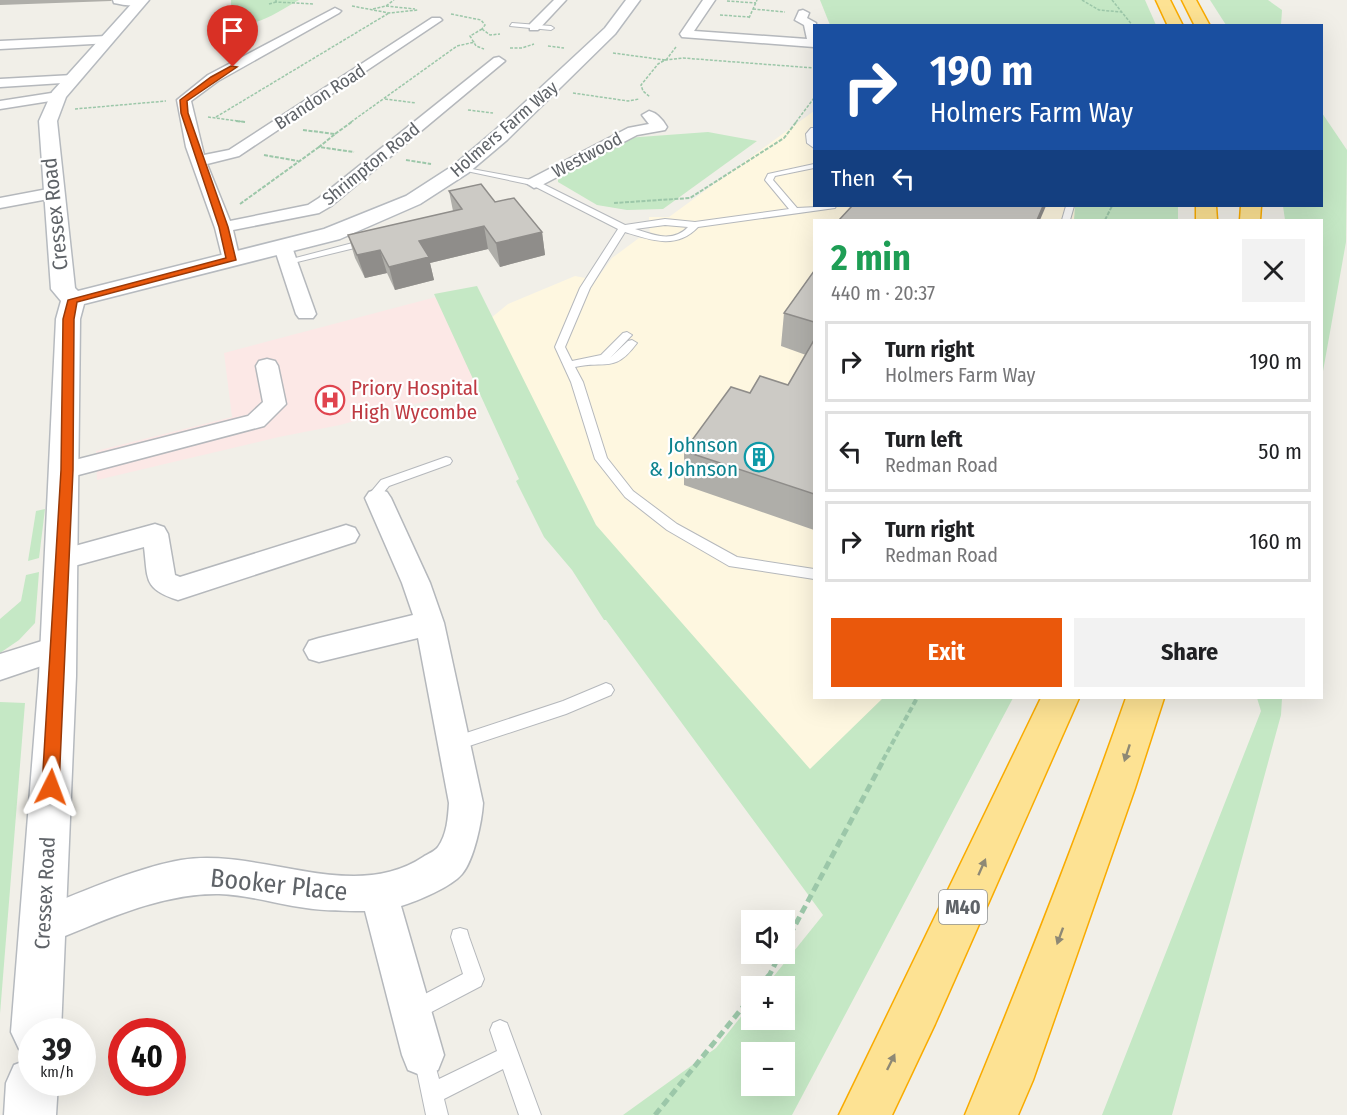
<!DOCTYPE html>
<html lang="en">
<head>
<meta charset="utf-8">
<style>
	body { margin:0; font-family:"Fira Sans Condensed",sans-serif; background:#f2f2f2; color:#202124; height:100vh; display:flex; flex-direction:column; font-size:22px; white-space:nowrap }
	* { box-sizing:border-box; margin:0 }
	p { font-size:20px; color:#757577 }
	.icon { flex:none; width:33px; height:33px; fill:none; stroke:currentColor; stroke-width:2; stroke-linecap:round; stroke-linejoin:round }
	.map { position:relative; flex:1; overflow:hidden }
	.side { position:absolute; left:813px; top:219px; width:510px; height:480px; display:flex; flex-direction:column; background:#fff; border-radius:0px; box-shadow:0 6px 24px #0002 }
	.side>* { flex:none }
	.hud { position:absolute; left:813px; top:24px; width:510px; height:183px; border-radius:0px; box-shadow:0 6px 24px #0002; background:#1a4fa0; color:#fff; overflow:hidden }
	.buttons { position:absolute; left:741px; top:910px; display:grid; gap:12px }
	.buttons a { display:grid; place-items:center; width:54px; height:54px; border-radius:0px; background:#fff; box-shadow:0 6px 24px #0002; font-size:30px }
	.speed { position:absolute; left:18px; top:1018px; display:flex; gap:12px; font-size:30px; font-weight:700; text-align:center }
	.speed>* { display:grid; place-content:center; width:78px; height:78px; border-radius:50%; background:#fff; box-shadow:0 6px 24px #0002; line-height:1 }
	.speed small { font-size:15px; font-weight:400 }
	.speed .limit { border:9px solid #d22; background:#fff; color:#111 }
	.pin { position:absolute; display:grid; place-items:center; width:51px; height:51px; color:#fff; margin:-62px -26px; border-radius:50% 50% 50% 0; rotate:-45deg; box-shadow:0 0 6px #0007 }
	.pin .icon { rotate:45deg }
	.me { position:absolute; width:66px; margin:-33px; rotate:3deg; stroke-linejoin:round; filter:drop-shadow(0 0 4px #0008) }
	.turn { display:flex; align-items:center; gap:21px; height:126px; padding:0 18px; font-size:27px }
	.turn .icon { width:78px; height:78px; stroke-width:2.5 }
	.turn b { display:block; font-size:42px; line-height:51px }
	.then { display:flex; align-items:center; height:57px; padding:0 18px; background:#0003; gap:12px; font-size:22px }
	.round { display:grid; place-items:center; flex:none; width:63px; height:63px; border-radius:0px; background:#f2f2f2 }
	.head { display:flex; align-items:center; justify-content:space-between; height:102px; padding:0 18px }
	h1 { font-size:36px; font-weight:700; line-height:45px; color:#1e9e55 }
	.action { display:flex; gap:12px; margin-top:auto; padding:12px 18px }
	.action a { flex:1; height:69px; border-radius:0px; background:#ea580c; color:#fff; font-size:24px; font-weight:700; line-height:69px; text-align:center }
	.action a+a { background:#f2f2f2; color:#202124 }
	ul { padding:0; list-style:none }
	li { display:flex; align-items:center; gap:18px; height:81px; margin:0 12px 9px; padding:0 6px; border:3px solid #e0e0e0; border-radius:0px }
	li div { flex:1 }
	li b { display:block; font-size:22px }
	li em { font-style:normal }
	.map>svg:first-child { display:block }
	.commercial { fill:#fef7e0 }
	.medical { fill:#fce8e6 }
	.green { fill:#c5e8c5; fill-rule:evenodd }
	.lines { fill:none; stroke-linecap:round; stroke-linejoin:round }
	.lane-casing { stroke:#b5b8bc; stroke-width:2 }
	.street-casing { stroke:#b5b8bc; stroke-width:3 }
	.secondary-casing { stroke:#b6babf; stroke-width:3 }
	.highway-casing { stroke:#f9ab00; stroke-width:3 }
	.path-far3 { stroke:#9cc7a9; stroke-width:1.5; stroke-dasharray:3 1.5; stroke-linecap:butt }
	.path-far2 { stroke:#9cc7a9; stroke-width:2; stroke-dasharray:4 1.5; stroke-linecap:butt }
	.path-far1 { stroke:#9cc7a9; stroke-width:4; stroke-dasharray:6 3; stroke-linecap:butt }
	.path { stroke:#9cc7a9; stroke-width:5; stroke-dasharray:8 4.5; stroke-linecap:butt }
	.lane { fill:#fff; fill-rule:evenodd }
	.street { fill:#fff; fill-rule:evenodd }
	.secondary { fill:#fff; fill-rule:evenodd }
	.highway { fill:#fde293; fill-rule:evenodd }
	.wall { fill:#afaea9 }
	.shaded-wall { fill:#8f8d8a }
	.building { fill:#cccac5; stroke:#8f8d8a; stroke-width:1.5 }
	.oneway { fill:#8e8975 }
	.route { fill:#ea580c; stroke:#983908; stroke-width:1.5 }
	.labels { text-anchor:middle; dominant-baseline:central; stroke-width:4.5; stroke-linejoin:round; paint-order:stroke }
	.far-street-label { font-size:18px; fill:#5f6368; stroke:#fff }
	.shield { fill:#fff; stroke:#8f9295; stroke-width:1.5 }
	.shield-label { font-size:20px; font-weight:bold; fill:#5f6368 }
	.street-label { font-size:21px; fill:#5f6368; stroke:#fff }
	.health-label { font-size:21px; fill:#be3a42; stroke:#fff; text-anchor:start }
	.culture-label { font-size:21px; fill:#0d838f; stroke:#fff; text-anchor:end }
	.near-street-label { font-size:26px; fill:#5f6368; stroke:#fff }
</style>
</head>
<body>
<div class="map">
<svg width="1347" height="1115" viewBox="0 0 1347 1115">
	<rect width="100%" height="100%" fill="#f1efe8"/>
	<path class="commercial" d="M814,111V206H1122L1120,220H814V698H983L802,801L596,525L491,318L508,304L575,276L596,280L612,258L639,238L650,239L649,217H669Z"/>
	<path class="medical" d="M436,297L477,387L340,425L279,437L97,480L96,451L232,417L224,353Z"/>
	<g class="green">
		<path d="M231,0H299C280,10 250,34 231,18Z"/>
		<path d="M820,0H1145L1156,25H830Z"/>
		<path d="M1210,0H1268L1282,10L1281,25H1226Z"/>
		<path d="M1322,113L1347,150L1346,242L1322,377V220H1285L1283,206H1322Z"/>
		<path d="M708,132L757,141L663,209L627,210L597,205L558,182V178L626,138Z"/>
		<path d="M1075,206H1178V220H1074Z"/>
		<path d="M477,286L596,525L810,769L883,698H1013L792,1115H623L716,1048L751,1004L752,1020H784V987H765L823,915L606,620H604L572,570L544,537L516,481L519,479L434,294ZM752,1053H784V1086H752Z"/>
		<path d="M45,509L39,558L28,561L36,511Z"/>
		<path d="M39,572L35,623L19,640L0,653V619L21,601L26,575Z"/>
		<path d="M1257,698H1282L1281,715L1172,1115H1102L1261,711Z"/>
		<path d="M0,702L25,703L0,1014Z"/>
	</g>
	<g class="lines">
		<g class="lane-casing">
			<g id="lane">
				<path d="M512,23L551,26L554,28L551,30L510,26Z"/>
				<path d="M811,128H814V148L807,143L806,134Z"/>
				<path d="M814,164V168L775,176L773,180L797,208L836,206L835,208L698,227C676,250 651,240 625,232L590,288L565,347L572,361L601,355L623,333L627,332L632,335L610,358L628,341L632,340L637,343C614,374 606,360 575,367L583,382L607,458L633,491L677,524L737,557L814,569V579L729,566L667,530L625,497L595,459L571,382L555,347L580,288L618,229L532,185L457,169L461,167L537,181L625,225L665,219L695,222L789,209L765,180L768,174ZM665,225L688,227C673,243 654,235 635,229Z"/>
				<path d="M1066,206H1074L1070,220H1062Z"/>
				<path d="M368,239L373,242L371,244L289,264L284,261Z"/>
				<path d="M446,457L450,458L452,461L450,464L389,486L383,493L382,501H374L371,492L381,480Z"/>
				<path d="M606,683L611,685L614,690L611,695L566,714L454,751L448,749L446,744L448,739L563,701Z"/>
				<path d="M460,928L467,930L469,937L484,979L481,986L420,1018L413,1021L406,1018L403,1011L406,1004L463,974L451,937L453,930Z"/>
				<path d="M500,1020L507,1023L541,1115H519L503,1069L444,1099L448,1115H426L414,1057L417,1050L424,1047L431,1050L439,1079L497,1051L490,1030L493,1023Z"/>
			</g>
		</g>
		<g class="street-casing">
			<g id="street">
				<path d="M113,0H144L146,2C139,8 123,5 114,3Z"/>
				<path d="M554,0H566L538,30H530V24Z"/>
				<path d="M703,0H715L694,31L807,39L804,25L795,20L799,11L803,10L809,13L807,18L816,23L814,47L682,37L680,34Z"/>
				<path d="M335,8L341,11L339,13L218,81L191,101L204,155L229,150L432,18H440L442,20L239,156L207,164L230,221L308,205L319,198L494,58L499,57L505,61L331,206L319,213L233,230L240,260L238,264H224L215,228L186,147L177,100L208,75Z"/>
				<path d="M107,36L111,37L113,40L111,43L0,49V41Z"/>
				<path d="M73,75L78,76L80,79L78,82L0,87V79Z"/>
				<path d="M58,92L63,93L65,96L63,99L0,109V101Z"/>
				<path d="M649,111C657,113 663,120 667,127L665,130L637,135L540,186L534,188L526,183L528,180L628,128L649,124L642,115Z"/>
				<path d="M53,188L59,189L61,193L59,197L0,208V198Z"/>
				<path d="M283,242L289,243L292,247L316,314L313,318H299L296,314L274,247L277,243Z"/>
				<path d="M267,359L275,361L278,366L286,404L264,426L67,478L58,476L55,470L58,464L67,462L248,416L263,402L256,366L259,361Z"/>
				<path d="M378,489L387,492L391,498L430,583L444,623L483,803C482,821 474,860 462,874C451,887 418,901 401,906L444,1055L438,1070L423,1076L408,1070L402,1055L365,911C346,911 325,911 306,908C276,904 249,895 219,894C158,893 99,923 43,945L30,939L24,926L30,913C74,895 135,868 181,860C260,847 352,904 423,857C428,854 435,851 438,847C447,834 448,818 449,803L418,638L319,662L309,659L304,650L309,641L319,638L413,615L402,583L365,498L369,492Z"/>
				<path d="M155,524L164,527L168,534L175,575L180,577L346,525L355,528L359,535L355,542L178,600C143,589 148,579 144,547L63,569L53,566L49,559L53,552Z"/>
				<path d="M58,636L68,639L73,648L68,657L0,680V654Z"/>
			</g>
		</g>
		<g class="secondary-casing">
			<g id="secondary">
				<path d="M135,0H149L66,97L57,121L75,288L78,291L324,229L406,196L454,165L493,132L605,28L626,0H640L615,34L507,140L468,173L420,204L340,239L84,304L80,319L76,676L61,1032H32V1055L19,1049L11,1032L39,676L56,319L61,301L51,289L39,121L52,92Z"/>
				<path d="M32,1058V1083H58L56,1115H4L6,1083L14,1065Z"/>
			</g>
		</g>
		<g class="highway-casing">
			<g id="highway">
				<path d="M1156,0H1170L1183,26H1168Z"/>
				<path d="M1182,0H1196L1210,26H1195Z"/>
				<path d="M1196,206H1216L1217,220H1196Z"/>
				<path d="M1241,206H1261L1260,220H1240Z"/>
				<path d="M1041,698H1079L935,1024L892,1115H839Z"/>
				<path d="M1126,698H1164L1135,788L1033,1080L1018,1115H965C1022,977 1077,839 1126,698Z"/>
			</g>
		</g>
		<g class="path-far3">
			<path d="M276,0V2L313,4"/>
			<path d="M1082,0L1099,10L1122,12"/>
			<path d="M1112,0L1133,26"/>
			<path d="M727,1L756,3"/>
			<path d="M269,4L276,2"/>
			<path d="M352,6L389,13L418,10"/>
			<path d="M386,6L415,9"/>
			<path d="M373,9L386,6L394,0"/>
			<path d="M753,9L785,12"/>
			<path d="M451,14L481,20L485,25L482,29"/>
			<path d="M720,15L749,17"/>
			<path d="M749,18L757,0"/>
			<path d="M482,29L470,36L476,46L484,49"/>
			<path d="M482,29L490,35L500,34"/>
			<path d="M548,46L564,48"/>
			<path d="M510,48H522L534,44"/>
			<path d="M613,53L665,60L658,64L641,85L643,91L650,97"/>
			<path d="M665,60L683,58L814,68"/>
			<path d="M666,60L676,47"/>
			<path d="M573,93L628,101L639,99"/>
			<path d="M385,99L416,103"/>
			<path d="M75,109L166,101"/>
			<path d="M468,110L493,113"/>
			<path d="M208,117L245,122"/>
			<path d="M216,117L389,13"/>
			<path d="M351,122L457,46L475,42"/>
			<path d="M796,122L814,98"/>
		</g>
		<g class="path-far2">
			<path d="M236,121L245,122"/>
			<path d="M303,130L335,134L319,147L354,152"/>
			<path d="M335,134L353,121"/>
			<path d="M264,155L298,161"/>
			<path d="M406,160L431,164"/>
			<path d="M614,203L690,198L784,138L797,121"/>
			<path d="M240,204L319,147"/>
			<path d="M1105,220L1112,206"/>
		</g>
		<path class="path-far1" d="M883,760L917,698"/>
		<g class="path">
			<path d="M784,946L884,759"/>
			<path d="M759,987L770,974L780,954"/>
			<path d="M655,1115L752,996"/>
		</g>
		<use href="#lane" class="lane"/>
		<use href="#street" class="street"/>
		<use href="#secondary" class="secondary"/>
		<use href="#highway" class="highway"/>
	</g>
	<g class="wall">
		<path d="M0,0H112L111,1L0,5Z"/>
		<path d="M449,191L495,202L542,232L545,255L500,267L488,249L430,263L434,280L395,290L387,273L365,278L355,258L348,235L453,211Z"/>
		<path d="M814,271V530L684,485V451L750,393L788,385L806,355L781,346L784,313Z"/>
	</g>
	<g class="shaded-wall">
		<path d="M1043,206H1046L1040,220H1037Z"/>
		<path d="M484,226L488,249L430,263L434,280L395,290L389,267L419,241Z"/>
		<path d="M542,232L545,255L500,267L496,243Z"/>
		<path d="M380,250L387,273L365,278L357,255Z"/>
	</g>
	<g class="building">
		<path d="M481,184L495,202L514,198L542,232L496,243L484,226L419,241L429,257L389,267L380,250L357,255L348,235L462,209L449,191Z"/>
		<path d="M852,206H1043L1037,220H839Z"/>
		<path d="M814,271V322L784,313Z"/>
		<path d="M814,340V494L684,451L731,387L750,393L760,376L788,385Z"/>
	</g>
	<defs><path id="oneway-solid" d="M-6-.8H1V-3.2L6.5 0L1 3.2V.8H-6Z" transform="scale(1.5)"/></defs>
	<g class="oneway">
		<use href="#oneway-solid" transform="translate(1127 753) rotate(108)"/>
		<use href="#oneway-solid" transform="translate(982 867) rotate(-66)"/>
		<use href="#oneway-solid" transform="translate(1060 936) rotate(110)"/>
		<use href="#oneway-solid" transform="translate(891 1062) rotate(-64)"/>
	</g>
	<path class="route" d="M231,66L237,67L187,101L188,113L228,227L236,260L77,302L74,319L73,470L59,787L57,792L51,795L45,792L42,787L61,470L63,319L68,300L226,258L219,227L181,113L180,100L211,77Z"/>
	<defs>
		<g id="hospital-ring" transform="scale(1.5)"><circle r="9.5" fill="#fff" stroke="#e0444e" stroke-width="1.5"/><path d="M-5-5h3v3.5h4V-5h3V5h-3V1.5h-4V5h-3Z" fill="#e0444e"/></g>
		<g id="building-ring" transform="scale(1.5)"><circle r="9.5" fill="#fff" stroke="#0f9aa8" stroke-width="1.5"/><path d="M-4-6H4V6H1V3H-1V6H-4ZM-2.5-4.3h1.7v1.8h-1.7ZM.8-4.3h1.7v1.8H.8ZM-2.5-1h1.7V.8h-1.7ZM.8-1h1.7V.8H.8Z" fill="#0f9aa8"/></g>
	</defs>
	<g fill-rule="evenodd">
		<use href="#hospital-ring" x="330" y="400"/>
		<use href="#building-ring" x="759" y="457"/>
	</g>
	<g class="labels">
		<g class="far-street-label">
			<text transform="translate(320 97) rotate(-33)">Brandon Road</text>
			<text transform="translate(504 129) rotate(-41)">Holmers Farm Way</text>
			<text transform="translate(587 155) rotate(-28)">Westwood</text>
			<text transform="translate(371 164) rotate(-39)">Shrimpton Road</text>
		</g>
		<rect class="shield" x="939" y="890" width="48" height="34" rx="4.5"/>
		<g class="shield-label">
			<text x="963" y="907">M40</text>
		</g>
		<g class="street-label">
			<text transform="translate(55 214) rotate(-96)">Cressex Road</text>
			<text transform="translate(45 893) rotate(-87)">Cressex Road</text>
		</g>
		<g class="health-label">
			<text x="351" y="388">Priory Hospital<tspan x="351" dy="24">High Wycombe</tspan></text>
		</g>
		<g class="culture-label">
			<text x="738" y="445">Johnson<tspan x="738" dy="24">&amp; Johnson</tspan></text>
		</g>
		<g class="near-street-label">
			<text transform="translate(279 885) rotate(6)">Booker Place</text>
		</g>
	</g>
</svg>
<div class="buttons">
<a><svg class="icon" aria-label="sound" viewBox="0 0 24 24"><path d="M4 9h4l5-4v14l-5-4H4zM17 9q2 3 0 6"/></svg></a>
<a>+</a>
<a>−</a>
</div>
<div class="speed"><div>39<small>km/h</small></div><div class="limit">40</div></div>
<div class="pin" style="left:233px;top:67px;background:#d93025"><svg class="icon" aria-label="arrive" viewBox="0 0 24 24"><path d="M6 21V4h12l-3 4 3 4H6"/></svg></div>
<svg class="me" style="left:51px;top:787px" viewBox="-20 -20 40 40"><path d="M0-17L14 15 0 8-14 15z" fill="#ea580c" stroke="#fff" stroke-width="4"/></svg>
<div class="hud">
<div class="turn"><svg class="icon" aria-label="right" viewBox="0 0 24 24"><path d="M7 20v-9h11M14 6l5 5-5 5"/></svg><div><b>190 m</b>Holmers Farm Way</div></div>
<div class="then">Then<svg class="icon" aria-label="left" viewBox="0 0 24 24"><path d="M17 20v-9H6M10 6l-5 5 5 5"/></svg></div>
</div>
<section class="side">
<div class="head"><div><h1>2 min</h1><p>440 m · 20:37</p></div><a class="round"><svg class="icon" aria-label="close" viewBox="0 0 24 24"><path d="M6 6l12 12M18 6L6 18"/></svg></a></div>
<ul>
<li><svg class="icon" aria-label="right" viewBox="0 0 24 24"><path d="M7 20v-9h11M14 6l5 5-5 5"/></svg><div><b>Turn right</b><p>Holmers Farm Way</p></div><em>190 m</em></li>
<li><svg class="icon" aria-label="left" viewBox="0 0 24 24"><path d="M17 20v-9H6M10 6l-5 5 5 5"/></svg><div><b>Turn left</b><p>Redman Road</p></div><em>50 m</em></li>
<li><svg class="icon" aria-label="right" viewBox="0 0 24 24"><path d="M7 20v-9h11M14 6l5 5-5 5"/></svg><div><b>Turn right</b><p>Redman Road</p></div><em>160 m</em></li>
</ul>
<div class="action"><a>Exit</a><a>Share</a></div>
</section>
</div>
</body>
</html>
